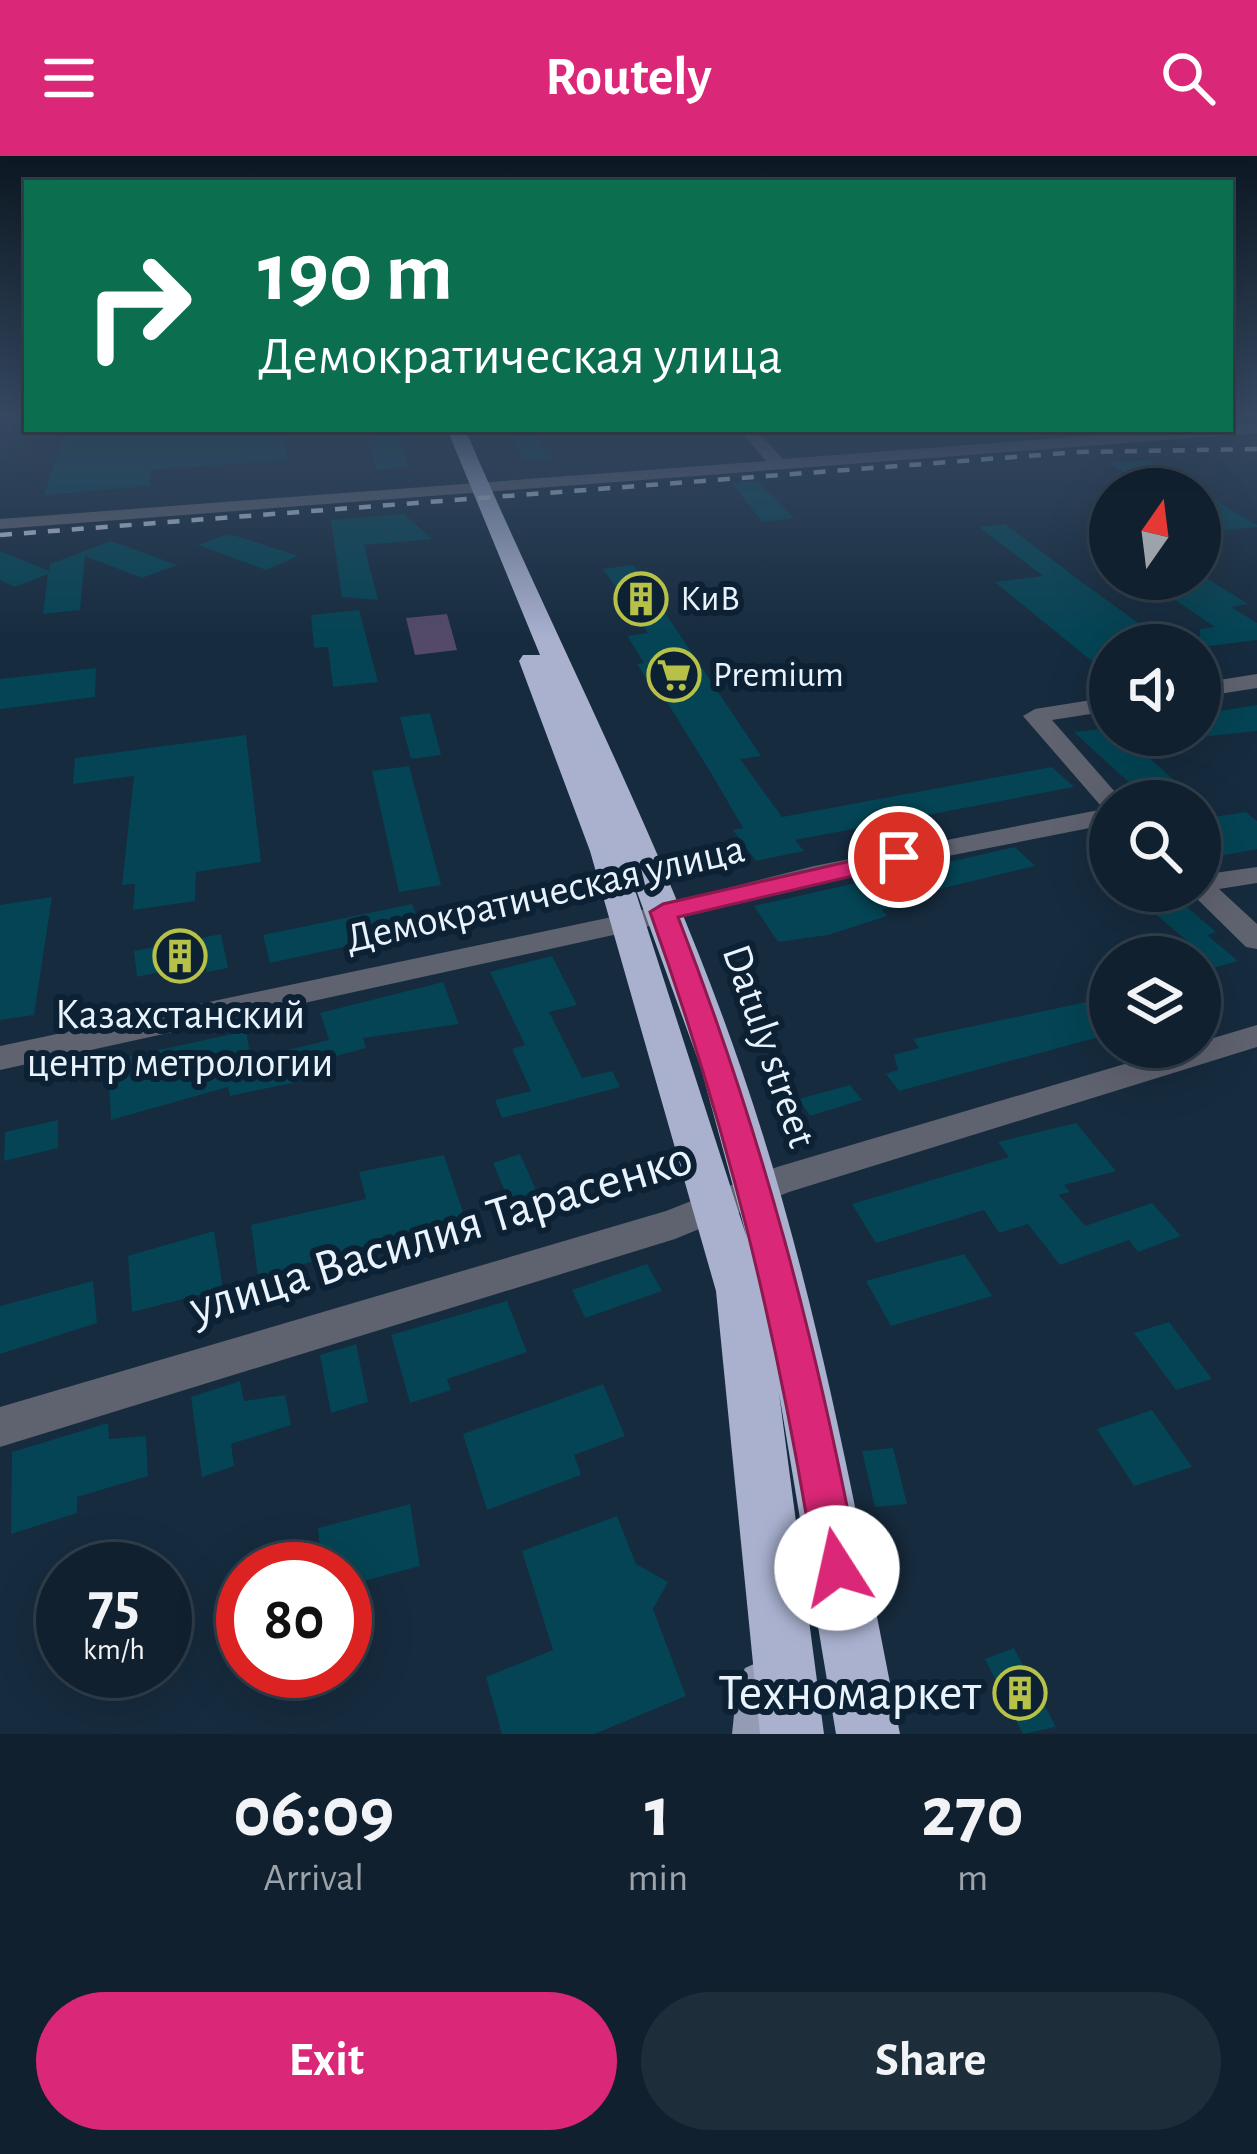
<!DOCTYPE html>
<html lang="en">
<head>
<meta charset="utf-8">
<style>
	body { margin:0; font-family:"Alegreya Sans",sans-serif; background:#1e2d3a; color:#f1f3f6; height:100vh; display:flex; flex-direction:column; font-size:45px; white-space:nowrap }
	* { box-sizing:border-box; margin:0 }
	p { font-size:39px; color:#9ca3aa }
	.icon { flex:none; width:66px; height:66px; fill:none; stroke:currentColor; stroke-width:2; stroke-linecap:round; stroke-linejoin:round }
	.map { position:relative; height:1578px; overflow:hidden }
	.details { display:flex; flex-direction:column; background:#10202e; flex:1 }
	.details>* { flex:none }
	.banner { position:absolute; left:24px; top:24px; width:1209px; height:252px; border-radius:0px; box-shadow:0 12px 48px #0002,0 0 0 3px #303e4a; background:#0b6e4f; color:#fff; overflow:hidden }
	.needle { width:78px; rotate:14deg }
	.controls { position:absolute; left:1089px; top:312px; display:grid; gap:24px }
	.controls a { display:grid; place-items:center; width:132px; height:132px; border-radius:50%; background:#10202e; box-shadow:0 12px 48px #0002,0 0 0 3px #303e4a; font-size:60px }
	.speed { position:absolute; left:36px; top:1386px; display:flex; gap:24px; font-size:60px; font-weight:700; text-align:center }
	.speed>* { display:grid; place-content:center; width:156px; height:156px; border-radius:50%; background:#10202e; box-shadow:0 12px 48px #0002,0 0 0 3px #303e4a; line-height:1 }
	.speed small { font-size:30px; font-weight:400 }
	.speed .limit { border:18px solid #d22; background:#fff; color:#111 }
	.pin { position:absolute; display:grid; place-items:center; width:102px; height:102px; color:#fff; margin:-51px; border:6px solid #fff; border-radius:50%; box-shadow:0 3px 12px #0007 }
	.me { position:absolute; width:132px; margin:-66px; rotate:350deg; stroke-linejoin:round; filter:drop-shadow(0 0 9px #0008) }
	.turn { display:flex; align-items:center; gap:42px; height:252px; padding:0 36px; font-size:54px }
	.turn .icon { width:156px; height:156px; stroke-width:2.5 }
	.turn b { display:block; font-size:84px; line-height:102px }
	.eta { display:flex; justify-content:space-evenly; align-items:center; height:204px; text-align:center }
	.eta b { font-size:72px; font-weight:600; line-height:84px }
	.primary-button { display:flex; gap:24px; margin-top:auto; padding:24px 36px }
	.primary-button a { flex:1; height:138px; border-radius:72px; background:#db2777; color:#fff; font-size:48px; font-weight:600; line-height:138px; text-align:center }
	.primary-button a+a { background:#1e2d3a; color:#f1f3f6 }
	header { display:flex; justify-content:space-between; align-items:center; height:156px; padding:0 36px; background:#db2777; color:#fff; font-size:54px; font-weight:600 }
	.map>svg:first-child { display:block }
	.green { fill:#544969 }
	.building { fill:#044454 }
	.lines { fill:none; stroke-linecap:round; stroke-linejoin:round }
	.minor { fill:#5f626f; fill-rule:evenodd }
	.major { fill:#949bb4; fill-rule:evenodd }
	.highway { fill:#a9b1cf; fill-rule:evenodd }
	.rail { stroke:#c8d4df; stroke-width:4.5; stroke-dasharray:12 12; stroke-linecap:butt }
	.route { fill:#db2777; stroke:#8e194d; stroke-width:3 }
	.labels { text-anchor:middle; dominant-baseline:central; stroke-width:12; stroke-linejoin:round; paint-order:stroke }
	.far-poi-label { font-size:36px; fill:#e9f3fd; stroke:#0d2134; text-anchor:start }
	.street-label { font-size:42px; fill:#e9f3fd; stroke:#0d2134 }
	.poi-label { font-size:42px; fill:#e9f3fd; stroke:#0d2134 }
	.near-street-label { font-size:51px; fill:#e9f3fd; stroke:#0d2134 }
	.near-poi-label { font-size:51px; fill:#e9f3fd; stroke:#0d2134; text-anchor:end }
</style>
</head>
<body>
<header><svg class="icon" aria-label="menu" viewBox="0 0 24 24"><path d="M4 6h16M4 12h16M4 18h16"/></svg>Routely<svg class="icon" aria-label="search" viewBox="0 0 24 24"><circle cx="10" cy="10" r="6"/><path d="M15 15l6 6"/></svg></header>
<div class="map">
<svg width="1257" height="1578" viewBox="0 0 1257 1578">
	<rect width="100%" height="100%" fill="#162b3e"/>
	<path class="green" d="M447,458L457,494L415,499L406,462Z"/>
	<g class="building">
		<path d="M65,273H284L287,304L151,314L149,330L44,339Z"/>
		<path d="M374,273H397L407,311L377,314L370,289H377Z"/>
		<path d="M504,273H529L551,304L524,303Z"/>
		<path d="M1148,304L1196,333H1152L1109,307Z"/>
		<path d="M757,325L794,362L762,366L732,327Z"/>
		<path d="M1200,335L1257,369V371L1200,376Z"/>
		<path d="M404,358L432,383L364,389L378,444L342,441L331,364Z"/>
		<path d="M1005,368L1083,427L1169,489H1110V520L995,426L1043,420L979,371Z"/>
		<path d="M228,378L246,383L298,400L266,414L198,389Z"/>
		<path d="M111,385L177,409L142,422L85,400L80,454L43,458L48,418L15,431L0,424V395L49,415L50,408Z"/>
		<path d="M633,409L761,600L740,603L782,661L1052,611L1074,631L795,684L804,695L756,705L733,674L743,672L711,617L657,530H651L637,508L644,507L627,480L648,477L603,413Z"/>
		<path d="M1144,423H1208L1248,448L1231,451L1257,467V484L1200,491V473L1215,471Z"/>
		<path d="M359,454L378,526L333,531L328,491L314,492L311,459Z"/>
		<path d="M96,512L95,541L0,553V523Z"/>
		<path d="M1257,549V575L1200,581V558Z"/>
		<path d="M430,557L441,599L411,603L400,561Z"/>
		<path d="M1102,573L1130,599L1144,597L1189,638L1148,644L1074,576Z"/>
		<path d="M246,579L261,706L196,716L195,745L133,754L135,728L122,729L134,620L73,628L75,602Z"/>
		<path d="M409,610L441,729L399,736L372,615Z"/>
		<path d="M1200,648L1214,661L1246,656L1257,665V693L1209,702L1200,694Z"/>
		<path d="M1015,691L1035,710L919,738L925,745L882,754L887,760L828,779L778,786L754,750Z"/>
		<path d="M1128,735H1168L1216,776L1207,779L1238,805L1200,816V801L1189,797L1198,794Z"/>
		<path d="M52,741L34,859L0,864V749Z"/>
		<path d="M412,748L422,774L270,807L263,779Z"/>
		<path d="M221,778L228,812L207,816L205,806L137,821L134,795Z"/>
		<path d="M552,800L577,849L549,856L582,922L612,915L620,931L502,962L495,944L531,935L512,893L525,889L490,816Z"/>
		<path d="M443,826L459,868L363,882L366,892L302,909L306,924L230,940L228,931L111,964L108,905L246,875L251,903L329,884L320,857Z"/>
		<path d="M1110,841V878L899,935L886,918L898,914L894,899L919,892L913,883Z"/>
		<path d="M850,929L862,944L810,960L799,943Z"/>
		<path d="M58,964V992L4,1005L5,976Z"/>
		<path d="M1076,967L1116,1015L1064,1029L1070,1036L1059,1039L1085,1070L1152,1047L1181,1080L1138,1096L1129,1084L1060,1109L1028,1068L999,1077L984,1054L876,1087L852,1048L1009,1001L998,986Z"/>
		<path d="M520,998L537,1036L509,1045L493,1007Z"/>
		<path d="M444,999L465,1062L258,1121L251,1069L366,1043L359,1016Z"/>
		<path d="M214,1075L223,1133L132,1156L128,1100Z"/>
		<path d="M964,1098L992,1140L891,1170L866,1125Z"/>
		<path d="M647,1108L662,1135L585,1162L572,1134Z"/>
		<path d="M93,1125L97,1167L0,1198V1150Z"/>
		<path d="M507,1145L527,1196L447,1223L451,1234L410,1247L391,1179Z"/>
		<path d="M1169,1166L1212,1223L1176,1234L1134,1177Z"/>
		<path d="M356,1188L368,1246L331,1257L320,1199Z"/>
		<path d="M240,1225L244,1245L285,1239L291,1269L231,1288L234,1310L202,1321L191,1241Z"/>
		<path d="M603,1228L625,1280L574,1299L581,1319L487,1354L463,1278Z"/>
		<path d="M1152,1254L1192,1311L1134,1330L1097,1273Z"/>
		<path d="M108,1267L109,1283L146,1280L148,1320L77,1341V1357L11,1378L12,1296Z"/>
		<path d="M893,1292L907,1348L875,1351L862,1295Z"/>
		<path d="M410,1348L420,1410L345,1430V1413H322L318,1372Z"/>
		<path d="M617,1360L636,1408L668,1426L653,1453L686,1540L594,1578H502L486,1521L553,1494L522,1395Z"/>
		<path d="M1014,1492L1056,1571L1023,1578L985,1503Z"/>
	</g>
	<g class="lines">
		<g class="minor">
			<path d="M1257,267V277L0,373V363L766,305L739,273H755L783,303Z"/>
			<path d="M1257,518V532L1200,541V527Z"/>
			<path d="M1110,541V555L1052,564L1123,645H1110V668L816,726L627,776L0,914V890L626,758L814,710L1109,652L1101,650L1023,560L1035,553Z"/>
			<path d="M1257,711V727L1219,733L1257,768V793L1246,791L1189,735H1200V719Z"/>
			<path d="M1257,869V891L789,1036L675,1083L0,1291V1251L666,1055L777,1011L1182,891H1200V886Z"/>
		</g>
		<path class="major" d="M763,1504L781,1512L789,1530L784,1578H732L737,1530L745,1512Z"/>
		<path class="highway" d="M447,273H465C557,487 667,695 742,915C816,1131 856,1355 900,1578H836L779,1237L824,1578H760L716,1135L590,695L519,505L523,499H540ZM625,703L701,912L747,1082Z"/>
		<path class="rail" d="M0,379L1079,296L1257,293"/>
	</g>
	<linearGradient id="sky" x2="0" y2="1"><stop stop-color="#0c1822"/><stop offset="0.54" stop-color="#364a63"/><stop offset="1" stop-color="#364a63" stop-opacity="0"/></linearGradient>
	<rect width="1257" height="483" fill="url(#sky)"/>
	<path class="route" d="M899,694L912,701L908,707L678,761C762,978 816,1183 859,1412L853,1427L837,1433L822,1427L815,1412C778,1179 730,979 650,756L663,748Z"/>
	<defs>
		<g id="building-ring" transform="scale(2.7)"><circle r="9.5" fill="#0d2134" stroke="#b7c148" stroke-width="1.5"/><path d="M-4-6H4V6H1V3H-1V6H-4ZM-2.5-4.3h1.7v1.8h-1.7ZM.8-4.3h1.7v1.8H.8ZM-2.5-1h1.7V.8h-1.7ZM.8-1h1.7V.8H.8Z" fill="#b7c148"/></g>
		<g id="supermarket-ring" transform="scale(2.7)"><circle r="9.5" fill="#0d2134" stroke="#b7c148" stroke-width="1.5"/><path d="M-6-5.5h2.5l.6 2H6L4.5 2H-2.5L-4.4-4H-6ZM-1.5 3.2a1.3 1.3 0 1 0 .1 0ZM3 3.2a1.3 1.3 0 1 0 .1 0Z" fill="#b7c148"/></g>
	</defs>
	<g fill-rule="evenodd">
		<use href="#building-ring" x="641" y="443"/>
		<use href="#supermarket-ring" x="674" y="519"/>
		<use href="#building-ring" x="180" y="800"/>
		<use href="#building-ring" x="1020" y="1537"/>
	</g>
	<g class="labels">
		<g class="far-poi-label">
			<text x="680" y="443">КиВ</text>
			<text x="713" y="519">Premium</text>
		</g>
		<g class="street-label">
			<text transform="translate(545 738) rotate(-13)">Демократическая улица</text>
			<text transform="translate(769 890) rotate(71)">Datuly street</text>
		</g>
		<g class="poi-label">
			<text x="180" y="859">Казахстанский<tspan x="180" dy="48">центр метрологии</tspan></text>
		</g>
		<g class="near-street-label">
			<text transform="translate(441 1077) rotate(-17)">улица Василия Тарасенко</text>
		</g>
		<g class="near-poi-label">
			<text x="981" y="1537">Техномаркет</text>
		</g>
	</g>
</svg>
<div class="controls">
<a><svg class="needle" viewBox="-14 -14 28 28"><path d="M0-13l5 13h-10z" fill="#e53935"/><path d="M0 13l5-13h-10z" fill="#9ca3aa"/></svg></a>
<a><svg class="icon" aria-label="sound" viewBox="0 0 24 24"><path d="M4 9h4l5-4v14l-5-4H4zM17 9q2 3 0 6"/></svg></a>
<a><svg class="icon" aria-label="search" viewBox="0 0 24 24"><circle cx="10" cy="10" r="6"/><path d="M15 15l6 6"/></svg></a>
<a><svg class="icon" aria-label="layers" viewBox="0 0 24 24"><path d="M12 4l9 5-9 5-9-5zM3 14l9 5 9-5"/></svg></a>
</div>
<div class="speed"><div>75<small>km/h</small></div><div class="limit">80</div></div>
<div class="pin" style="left:899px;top:701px;background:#d93025"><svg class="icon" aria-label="arrive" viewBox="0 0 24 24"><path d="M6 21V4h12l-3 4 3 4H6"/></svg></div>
<svg class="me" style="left:837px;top:1412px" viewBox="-20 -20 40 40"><circle r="19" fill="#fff"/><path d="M0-13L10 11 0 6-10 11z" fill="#db2777"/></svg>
<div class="banner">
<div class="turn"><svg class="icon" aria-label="right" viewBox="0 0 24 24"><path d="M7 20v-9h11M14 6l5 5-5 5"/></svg><div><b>190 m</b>Демократическая улица</div></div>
</div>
</div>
<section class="details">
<div class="eta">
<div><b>06:09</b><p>Arrival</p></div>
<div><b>1</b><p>min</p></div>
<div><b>270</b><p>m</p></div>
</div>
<div class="primary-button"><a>Exit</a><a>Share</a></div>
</section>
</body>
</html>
